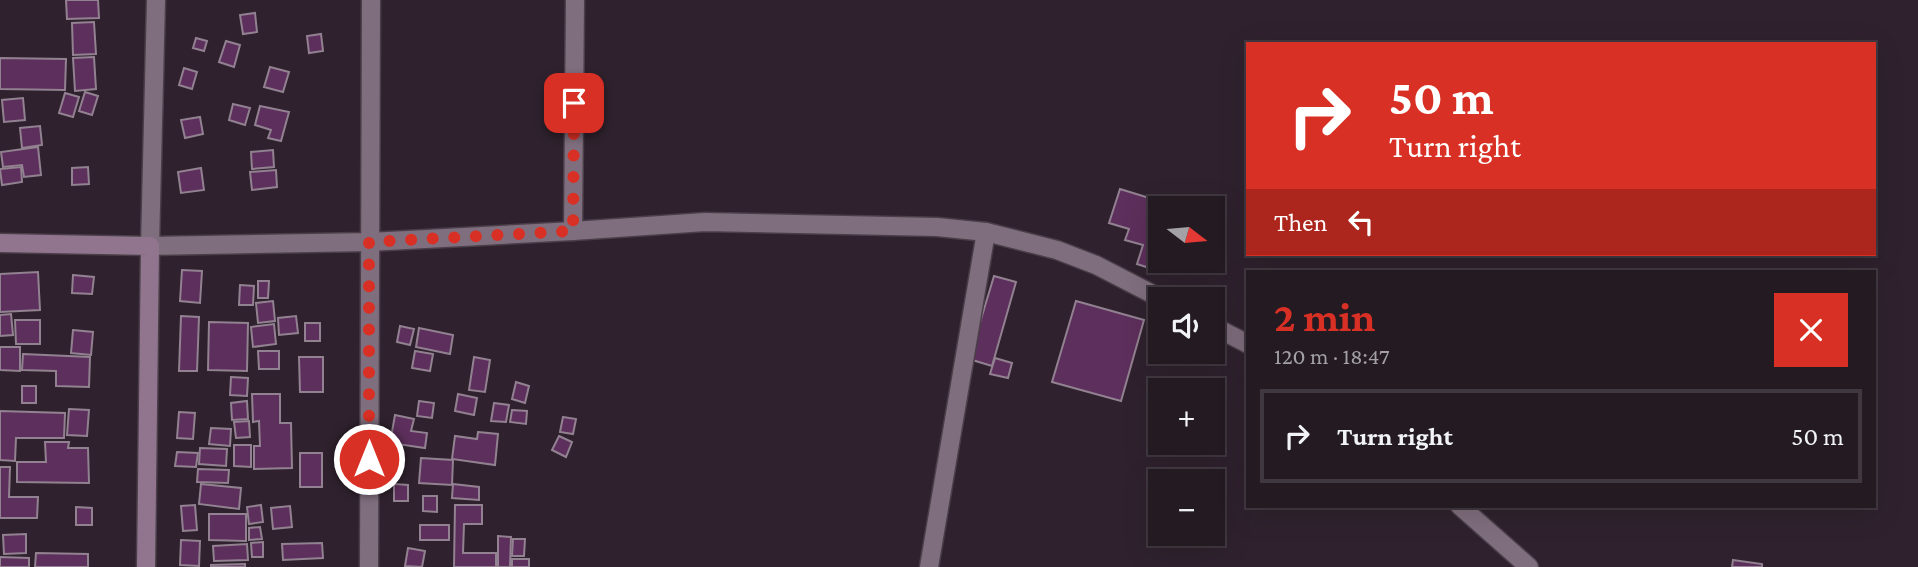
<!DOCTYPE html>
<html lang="en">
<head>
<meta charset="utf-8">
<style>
	body { margin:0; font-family:"Crimson Pro",serif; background:#2f272f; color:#f1f3f6; height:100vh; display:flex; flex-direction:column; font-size:26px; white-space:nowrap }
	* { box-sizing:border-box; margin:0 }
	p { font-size:23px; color:#a3a1a5 }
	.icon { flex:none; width:38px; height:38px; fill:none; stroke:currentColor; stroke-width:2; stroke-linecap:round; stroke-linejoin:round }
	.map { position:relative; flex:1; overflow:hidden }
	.drawer { position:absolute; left:1246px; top:270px; width:630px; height:238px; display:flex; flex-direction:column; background:#231a22; border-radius:0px; box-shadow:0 7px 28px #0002,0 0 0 2px #403840 }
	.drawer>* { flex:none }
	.hud { position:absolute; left:1246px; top:42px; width:630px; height:214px; border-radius:0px; box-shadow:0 7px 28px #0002,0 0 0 2px #403840; background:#d93025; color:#fff; overflow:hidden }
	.needle { width:46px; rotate:106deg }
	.fabs { position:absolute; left:1148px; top:196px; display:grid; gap:14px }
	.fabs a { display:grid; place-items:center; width:77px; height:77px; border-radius:0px; background:#231a22; box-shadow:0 7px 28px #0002,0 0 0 2px #403840; font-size:35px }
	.pin { position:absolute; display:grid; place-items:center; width:60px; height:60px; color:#fff; margin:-30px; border-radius:14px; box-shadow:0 4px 10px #0006 }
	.me { position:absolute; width:77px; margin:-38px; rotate:0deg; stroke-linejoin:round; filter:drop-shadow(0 0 5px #0008) }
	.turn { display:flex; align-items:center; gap:24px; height:147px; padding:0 28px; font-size:32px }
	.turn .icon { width:91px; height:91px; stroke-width:2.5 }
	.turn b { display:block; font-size:49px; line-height:60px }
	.then { display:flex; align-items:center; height:66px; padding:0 28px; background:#0003; gap:14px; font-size:26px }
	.round { display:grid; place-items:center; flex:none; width:74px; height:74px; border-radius:0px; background:#2f272f }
	.head { display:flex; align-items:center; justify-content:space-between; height:119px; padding:0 28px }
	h1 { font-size:42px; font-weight:700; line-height:52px; color:#d93025 }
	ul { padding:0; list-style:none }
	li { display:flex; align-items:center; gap:21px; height:94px; margin:0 14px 10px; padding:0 14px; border:4px solid #403840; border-radius:0px }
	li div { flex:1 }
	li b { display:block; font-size:26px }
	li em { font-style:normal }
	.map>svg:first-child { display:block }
	.building { fill:#5d2f5c; stroke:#928190; stroke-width:2 }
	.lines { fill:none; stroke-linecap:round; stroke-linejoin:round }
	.lane-casing { stroke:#4a3e49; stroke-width:21 }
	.street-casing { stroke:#4a3e49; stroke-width:21 }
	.secondary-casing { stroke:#4a3e49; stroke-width:21 }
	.lane { stroke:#7f6e7d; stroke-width:18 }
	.street { stroke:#7f6e7d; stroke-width:18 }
	.secondary { stroke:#91758f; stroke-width:18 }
	.route { stroke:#d93025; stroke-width:12; stroke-dasharray:0 21.6 }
</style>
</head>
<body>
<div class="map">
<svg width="1918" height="567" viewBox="0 0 1918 567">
	<rect width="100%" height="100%" fill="#2f222e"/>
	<g class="building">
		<path d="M66,0H98L99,18L67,19Z"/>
		<path d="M255,13L257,32L243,34L240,15Z"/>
		<path d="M94,22L96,54L73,55L72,23Z"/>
		<path d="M321,34L323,51L309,53L307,36Z"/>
		<path d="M196,38L207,41L204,51L193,48Z"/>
		<path d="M226,41L240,45L234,67L219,62Z"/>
		<path d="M94,57L96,89L75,91L73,58Z"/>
		<path d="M0,58L66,59L65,90L0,89Z"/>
		<path d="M270,67L289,72L283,92L264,87Z"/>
		<path d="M184,68L197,72L192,89L179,85Z"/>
		<path d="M85,92L98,96L92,115L79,111Z"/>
		<path d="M65,93L79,97L73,117L59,113Z"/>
		<path d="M23,98L25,120L4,122L2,100Z"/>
		<path d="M233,104L250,108L245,125L229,120Z"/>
		<path d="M260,106L289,112L281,141L268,138L271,130L255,125Z"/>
		<path d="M200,117L203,134L185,138L181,120Z"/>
		<path d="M40,126L42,145L22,148L20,128Z"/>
		<path d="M38,147L41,175L24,177L22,165L3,167L1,152Z"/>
		<path d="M273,150L274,167L252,169L251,152Z"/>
		<path d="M21,167L22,182L2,185L0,169Z"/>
		<path d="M88,167L89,184L72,185V168Z"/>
		<path d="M201,168L204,190L181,193L178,172Z"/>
		<path d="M276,170L277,187L252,190L250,172Z"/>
		<path d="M1120,189L1182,208H1160V261H1169L1165,273L1137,264L1143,245L1125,240L1129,229L1109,223Z"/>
		<path d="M182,270L202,271L200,303L180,301Z"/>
		<path d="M38,272L40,310L0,312V274Z"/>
		<path d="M73,275L94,277L92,294L72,293Z"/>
		<path d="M994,276L1016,282L992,366L969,359Z"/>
		<path d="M258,281H269L268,298H258Z"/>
		<path d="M240,285L254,286L253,305H239Z"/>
		<path d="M273,301L275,321L258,323L256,303Z"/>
		<path d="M1076,301L1144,320L1121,401L1052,382Z"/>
		<path d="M11,314L13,335L0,336V315Z"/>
		<path d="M181,316L199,317L197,371H179Z"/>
		<path d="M296,316L298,333L279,335L278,318Z"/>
		<path d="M15,320H40V344H16Z"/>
		<path d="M209,322L248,323L247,371L208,370Z"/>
		<rect x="305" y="323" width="15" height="18"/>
		<path d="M274,324L276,344L253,347L251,327Z"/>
		<path d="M400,326L414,329L410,345L397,342Z"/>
		<path d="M419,328L453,335L450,354L416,347Z"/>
		<path d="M73,330L93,332L91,355L71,353Z"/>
		<path d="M0,347H20V371L0,370Z"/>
		<path d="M258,351H279V369H259Z"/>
		<path d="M415,351L433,354L430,371L412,368Z"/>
		<path d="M23,354L90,357L89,387L56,386V371L22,370Z"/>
		<path d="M299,357H323V392H300Z"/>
		<path d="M474,357L490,360L485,392L469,390Z"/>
		<path d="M995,358L1012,363L1008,378L990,374Z"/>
		<path d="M231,377L248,378L247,396L230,395Z"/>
		<path d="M516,382L529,386L525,403L512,399Z"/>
		<rect x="22" y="386" width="14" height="17"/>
		<path d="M252,394H280V423H291L292,468L254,469V446H260L259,421L253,422Z"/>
		<path d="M458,394L477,398L474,415L455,411Z"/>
		<path d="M247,401L248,419L232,420L231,403Z"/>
		<path d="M419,401L434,403L432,418L417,416Z"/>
		<path d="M494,403L509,405L506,422L491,421Z"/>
		<path d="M69,409L89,410L87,436L67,435Z"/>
		<path d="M512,410L527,411L526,424L510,422Z"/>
		<path d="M0,411L65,413L64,438H16L15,461L0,460Z"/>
		<path d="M179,412L195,413L193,439L177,438Z"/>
		<path d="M395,415L414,419L411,431L427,433L425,448L390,443Z"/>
		<path d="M563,417L576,419L573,434L560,432Z"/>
		<path d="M249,421L250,437L236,438L234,422Z"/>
		<path d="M211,428L231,429L230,446L209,444Z"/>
		<path d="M478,432L498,434L495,465L452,459L455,436L477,439Z"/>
		<path d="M559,436L572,442L566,457L552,450Z"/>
		<path d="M45,442H69L68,448H88L89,483L17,482V462H46Z"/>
		<path d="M234,445H251V467L234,466Z"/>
		<path d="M200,448L227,449L226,466L199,464Z"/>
		<path d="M177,452L198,453L196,467L175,466Z"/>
		<rect x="300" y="453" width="22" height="34"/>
		<path d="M421,458L453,460L452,485L419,483Z"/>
		<path d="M0,467H10L9,497H38L37,518H0Z"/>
		<path d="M198,469L229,470L228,483L197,482Z"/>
		<path d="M201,484L241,488L239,509L199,504Z"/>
		<path d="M394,484L408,485V501H394Z"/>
		<path d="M453,484L479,487V500L452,498Z"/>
		<path d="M423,496H437V512L423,511Z"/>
		<path d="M195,505L197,530L183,531L181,506Z"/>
		<path d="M261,505L263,522L249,524L247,507Z"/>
		<path d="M455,505H482V524H464L463,553H496V567H454Z"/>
		<path d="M290,506L292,527L273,529L271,508Z"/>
		<path d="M76,507L92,508V525H76Z"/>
		<path d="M209,514H246V541L209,540Z"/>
		<rect x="420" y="525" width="29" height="15"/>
		<path d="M260,527L262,539L249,540V528Z"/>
		<path d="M26,534V553L4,554L3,535Z"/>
		<path d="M498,536L511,537L510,567H498Z"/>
		<path d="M513,539H525L524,556H512Z"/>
		<path d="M181,540L200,541L199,566L180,565Z"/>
		<path d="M263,542V557H252L251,543Z"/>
		<path d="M322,543L323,558L283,560L282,544Z"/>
		<path d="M247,544L248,560L214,561L213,546Z"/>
		<path d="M408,548L425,551L422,567L405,566Z"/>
		<path d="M36,553L88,554V567H35Z"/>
		<path d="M0,557L29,558V567H0Z"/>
		<rect x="512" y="559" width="17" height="8"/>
		<path d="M1733,560L1762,564V567H1732Z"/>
		<path d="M245,564V567H211V565Z"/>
	</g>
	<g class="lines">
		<g class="lane-casing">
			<g id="lane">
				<path d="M573,231L705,222L937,227L986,232L1057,250L1096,265L1162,299"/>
				<path d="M1213,326L1248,344"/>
				<path d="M1460,506L1529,567"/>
				<path d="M929,567L986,232"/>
			</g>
		</g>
		<g class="street-casing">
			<g id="street">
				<path d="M156,0L150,246L369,242L573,231L575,0"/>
				<path d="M369,567L371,0"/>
			</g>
		</g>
		<g class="secondary-casing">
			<path id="secondary" d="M0,243L150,246L146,567"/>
		</g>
		<use href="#lane" class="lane"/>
		<use href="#street" class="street"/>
		<use href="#secondary" class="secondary"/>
	</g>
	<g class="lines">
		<path class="route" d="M369,459V242L573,231L574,103"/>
	</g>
</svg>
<div class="fabs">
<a><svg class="needle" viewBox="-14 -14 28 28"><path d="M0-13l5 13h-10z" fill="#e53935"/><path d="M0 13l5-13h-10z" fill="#a3a1a5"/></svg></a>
<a><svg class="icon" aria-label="sound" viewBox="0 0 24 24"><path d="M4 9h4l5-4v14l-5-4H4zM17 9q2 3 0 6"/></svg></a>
<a>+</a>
<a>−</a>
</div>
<div class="pin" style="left:574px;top:103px;background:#d93025"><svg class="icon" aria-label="arrive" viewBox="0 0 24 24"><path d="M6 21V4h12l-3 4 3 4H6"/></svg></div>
<svg class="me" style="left:369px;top:459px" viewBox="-20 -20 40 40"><circle r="17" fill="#d93025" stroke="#fff" stroke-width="3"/><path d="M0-11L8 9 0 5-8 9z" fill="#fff"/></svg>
<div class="hud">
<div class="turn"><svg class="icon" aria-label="right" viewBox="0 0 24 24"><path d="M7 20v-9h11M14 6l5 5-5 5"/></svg><div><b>50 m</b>Turn right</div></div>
<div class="then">Then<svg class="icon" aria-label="left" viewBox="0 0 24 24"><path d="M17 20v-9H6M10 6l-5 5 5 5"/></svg></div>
</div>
<section class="drawer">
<div class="head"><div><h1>2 min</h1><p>120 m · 18:47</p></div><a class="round" style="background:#d93025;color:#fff"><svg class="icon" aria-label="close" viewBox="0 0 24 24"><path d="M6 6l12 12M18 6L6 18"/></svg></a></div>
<ul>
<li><svg class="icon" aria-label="right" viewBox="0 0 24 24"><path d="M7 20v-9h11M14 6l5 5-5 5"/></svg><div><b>Turn right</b></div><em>50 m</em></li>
</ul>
</section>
</div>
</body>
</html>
